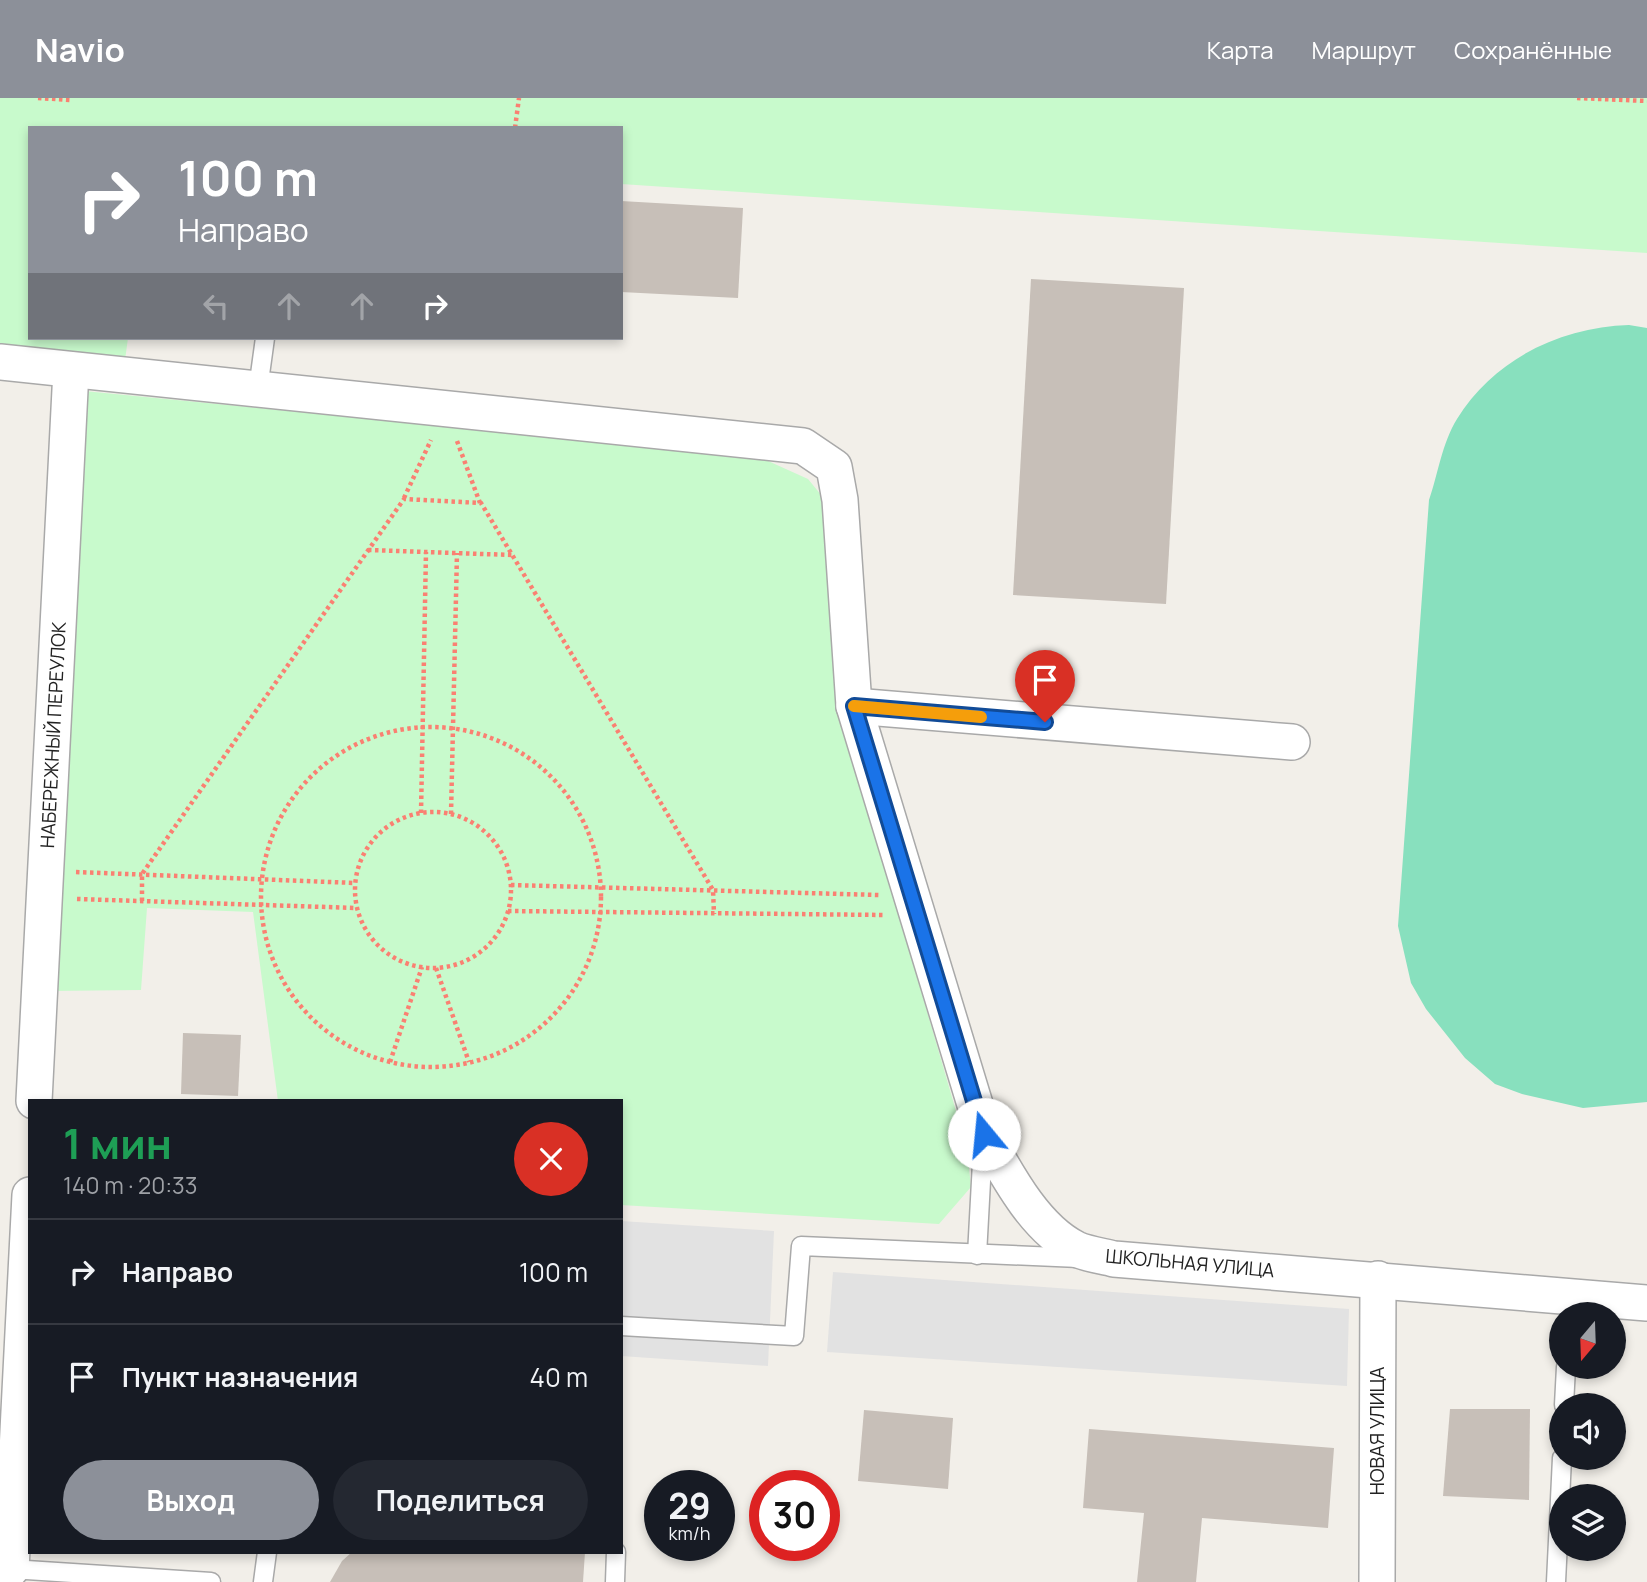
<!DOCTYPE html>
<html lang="ru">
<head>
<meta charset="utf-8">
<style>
	body { margin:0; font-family:Manrope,sans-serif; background:#242831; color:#f1f3f6; height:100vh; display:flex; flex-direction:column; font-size:26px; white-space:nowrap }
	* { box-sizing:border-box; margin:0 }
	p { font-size:23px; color:#9ea1a6 }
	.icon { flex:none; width:38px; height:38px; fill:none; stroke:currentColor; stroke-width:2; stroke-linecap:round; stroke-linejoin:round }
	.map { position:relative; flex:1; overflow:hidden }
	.side { position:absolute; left:28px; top:1001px; width:595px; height:455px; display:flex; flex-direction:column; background:#171b24; border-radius:0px; box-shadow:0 4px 10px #0003 }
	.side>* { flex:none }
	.banner { position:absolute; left:28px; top:28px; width:595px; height:214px; border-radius:0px; box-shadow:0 4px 10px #0003; background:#8c9099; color:#fff; overflow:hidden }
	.needle { width:46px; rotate:199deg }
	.fabs { position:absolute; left:1549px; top:1204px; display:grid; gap:14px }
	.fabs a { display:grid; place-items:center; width:77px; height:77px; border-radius:50%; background:#171b24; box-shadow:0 4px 10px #0003; font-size:35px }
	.speed { position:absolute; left:644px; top:1372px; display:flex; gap:14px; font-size:35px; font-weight:700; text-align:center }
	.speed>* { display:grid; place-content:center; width:91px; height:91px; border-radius:50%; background:#171b24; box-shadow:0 4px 10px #0003; line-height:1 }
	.speed small { font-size:18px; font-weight:400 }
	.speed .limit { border:10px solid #d22; background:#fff; color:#111 }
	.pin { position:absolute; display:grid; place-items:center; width:60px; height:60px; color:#fff; margin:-72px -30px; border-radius:50% 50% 50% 0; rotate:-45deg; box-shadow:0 0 7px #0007 }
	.pin .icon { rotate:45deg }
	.me { position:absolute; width:77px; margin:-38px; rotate:343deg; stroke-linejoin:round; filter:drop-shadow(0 0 5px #0008) }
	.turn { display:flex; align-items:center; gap:24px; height:147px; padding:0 35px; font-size:32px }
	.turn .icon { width:91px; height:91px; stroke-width:2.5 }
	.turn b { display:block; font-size:49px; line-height:60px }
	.lanes { display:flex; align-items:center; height:66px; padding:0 35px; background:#0003; justify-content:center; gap:35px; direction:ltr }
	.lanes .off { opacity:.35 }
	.round { display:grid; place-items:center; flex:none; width:74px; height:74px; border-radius:37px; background:#242831 }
	.headline { display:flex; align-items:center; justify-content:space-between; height:119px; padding:0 35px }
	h1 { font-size:42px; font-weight:700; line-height:52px; color:#1e9e55 }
	.action { display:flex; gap:14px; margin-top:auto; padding:14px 35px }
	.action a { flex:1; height:80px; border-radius:42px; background:#8c9099; color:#fff; font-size:28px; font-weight:700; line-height:80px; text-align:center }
	.action a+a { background:#242831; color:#f1f3f6 }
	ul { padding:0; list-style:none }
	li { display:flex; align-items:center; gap:21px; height:105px; padding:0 35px; border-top:2px solid #363941 }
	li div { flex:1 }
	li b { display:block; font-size:26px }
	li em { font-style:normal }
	header { display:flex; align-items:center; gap:42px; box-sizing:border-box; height:98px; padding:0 35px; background:#8c9099; color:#fff }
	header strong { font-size:33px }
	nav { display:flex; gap:38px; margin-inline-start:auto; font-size:24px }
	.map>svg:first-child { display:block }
	.park { fill:#c8facc }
	.pitch { fill:#88e0be }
	.parking { fill:#e2e2e2 }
	.building { fill:#c7bfb8 }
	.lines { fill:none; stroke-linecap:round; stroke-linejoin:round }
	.lane-casing { stroke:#a9a9a9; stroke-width:21 }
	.street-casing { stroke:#a9a9a9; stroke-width:38 }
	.path { stroke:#fa8072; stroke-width:4.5; stroke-dasharray:3.5 3.5; stroke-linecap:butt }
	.lane { stroke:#fff; stroke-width:18 }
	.street { stroke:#fff; stroke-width:35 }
	.route-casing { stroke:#114b97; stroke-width:18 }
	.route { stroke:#1a73e8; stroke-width:12 }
	.slow { stroke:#f59e0b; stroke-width:12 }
	.labels { text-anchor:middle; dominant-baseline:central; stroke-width:5; stroke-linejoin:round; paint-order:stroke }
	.street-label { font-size:19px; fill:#222; stroke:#fff }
</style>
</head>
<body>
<header>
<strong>Navio</strong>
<nav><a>Карта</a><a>Маршрут</a><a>Сохранённые</a></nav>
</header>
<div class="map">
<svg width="1647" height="1484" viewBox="0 0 1647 1484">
	<rect width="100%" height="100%" fill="#f2efe9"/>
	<g class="park">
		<path d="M0,0H1647V155L621,86V30H30V240H128L123,277L0,264Z"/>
		<path d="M84,293L759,359L808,381L822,398L830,431L835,596L967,1051L971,1089L939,1126L621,1107V1003H278L253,814L147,810L141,892L48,893Z"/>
	</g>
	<path class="pitch" d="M1629,227L1647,230V1004L1583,1010L1522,996L1495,986L1465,960L1426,911L1411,885L1398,828L1429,402C1438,376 1442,345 1457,321C1494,261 1561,229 1629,227Z"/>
	<g class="parking">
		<path d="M621,1123L774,1133L768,1268L621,1258Z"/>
		<path d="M833,1174L1349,1211L1347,1288L827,1254Z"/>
	</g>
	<g class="building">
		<path d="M621,103L743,110L738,200L621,194Z"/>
		<path d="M1031,181L1184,190L1166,506L1013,497Z"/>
		<path d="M183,935L241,937L238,998L181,996Z"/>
		<path d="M1450,1311H1530L1529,1402L1443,1398Z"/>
		<path d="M864,1312L953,1320L948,1391L858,1383Z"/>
		<path d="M1089,1331L1334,1350L1328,1430L1202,1420L1196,1484H1137L1144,1415L1083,1410Z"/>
		<path d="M352,1454H585L583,1484H330L342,1463Z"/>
	</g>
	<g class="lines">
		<g class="lane-casing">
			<g id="lane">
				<path d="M258,291L265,240"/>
				<path d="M977,1157L983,1046"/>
				<path d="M621,1228L794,1238L801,1148L1079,1160"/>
				<path d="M1564,1307L1566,1269"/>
				<path d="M11,1477V1471L211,1484"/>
				<path d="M263,1484L267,1454"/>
				<path d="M615,1484L616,1454"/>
				<path d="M1556,1484L1562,1360"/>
			</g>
		</g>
		<g class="street-casing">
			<g id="street">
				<path d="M0,264L803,348L834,369L840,402L854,608L984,1036C1006,1075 1034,1130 1076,1151C1087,1156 1102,1158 1114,1161L1647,1205"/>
				<path d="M854,608L1292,644"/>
				<path d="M34,1003L71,272"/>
				<path d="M11,1471L30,1097"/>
				<path d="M1377,1484L1378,1181"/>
			</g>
		</g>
		<g class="path">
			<path d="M38,0L70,2"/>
			<path d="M1577,0L1647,3"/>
			<path d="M515,30L519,0"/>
			<path d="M457,343L480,405"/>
			<path d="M404,400L431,342"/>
			<path d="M368,452L512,457"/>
			<circle cx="431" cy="799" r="170"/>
			<circle cx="433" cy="792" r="78"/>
			<path d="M421,715L426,454"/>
			<path d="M451,716L457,455"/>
			<path d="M76,774L355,785"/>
			<path d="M511,787L879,797"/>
			<path d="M77,801L357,810"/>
			<path d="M142,803V776L404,401L481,405L713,792L714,816"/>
			<path d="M508,813L885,817"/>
			<path d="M436,870L469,964"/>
			<path d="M390,964L422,869"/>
		</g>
		<use href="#lane" class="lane"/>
		<use href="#street" class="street"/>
	</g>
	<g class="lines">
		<g class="route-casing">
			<path id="route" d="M984,1036L854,608L1045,624"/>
		</g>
		<use href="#route" class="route"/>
		<path class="slow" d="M854,608L981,619"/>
	</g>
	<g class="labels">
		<g class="street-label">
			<text transform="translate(53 637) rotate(-87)">НАБЕРЕЖНЫЙ ПЕРЕУЛОК</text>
			<text transform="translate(1190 1165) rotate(5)">ШКОЛЬНАЯ УЛИЦА</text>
			<text transform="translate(1377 1333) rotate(-90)">НОВАЯ УЛИЦА</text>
		</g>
	</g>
</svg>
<div class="fabs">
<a><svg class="needle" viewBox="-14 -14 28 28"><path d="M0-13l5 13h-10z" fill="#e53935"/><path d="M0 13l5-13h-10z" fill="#9ea1a6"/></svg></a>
<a><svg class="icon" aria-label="sound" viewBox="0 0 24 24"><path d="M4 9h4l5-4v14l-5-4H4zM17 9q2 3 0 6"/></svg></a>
<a><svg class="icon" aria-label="layers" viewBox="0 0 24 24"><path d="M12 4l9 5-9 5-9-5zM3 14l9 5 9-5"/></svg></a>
</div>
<div class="speed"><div>29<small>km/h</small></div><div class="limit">30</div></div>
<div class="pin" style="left:1045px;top:624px;background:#d93025"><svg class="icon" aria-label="arrive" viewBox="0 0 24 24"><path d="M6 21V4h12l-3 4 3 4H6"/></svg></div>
<svg class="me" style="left:984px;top:1036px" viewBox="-20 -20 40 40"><circle r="19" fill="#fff"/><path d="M0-13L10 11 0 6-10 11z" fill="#1a73e8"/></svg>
<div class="banner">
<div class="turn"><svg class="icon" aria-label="right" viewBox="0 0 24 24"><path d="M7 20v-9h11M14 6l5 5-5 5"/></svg><div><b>100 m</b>Направо</div></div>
<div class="lanes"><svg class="icon off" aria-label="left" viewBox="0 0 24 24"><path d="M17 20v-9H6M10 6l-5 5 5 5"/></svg><svg class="icon off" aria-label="ahead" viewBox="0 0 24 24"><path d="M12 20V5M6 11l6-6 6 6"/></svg><svg class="icon off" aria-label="ahead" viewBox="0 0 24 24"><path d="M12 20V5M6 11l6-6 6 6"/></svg><svg class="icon" aria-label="right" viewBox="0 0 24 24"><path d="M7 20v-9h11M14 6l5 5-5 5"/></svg></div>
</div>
<section class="side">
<div class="headline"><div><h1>1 мин</h1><p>140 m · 20:33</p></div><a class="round" style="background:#d93025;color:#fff"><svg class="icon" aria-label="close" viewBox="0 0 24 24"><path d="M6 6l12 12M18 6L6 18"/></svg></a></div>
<ul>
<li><svg class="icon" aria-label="right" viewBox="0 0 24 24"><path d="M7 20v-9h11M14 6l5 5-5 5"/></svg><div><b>Направо</b></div><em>100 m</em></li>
<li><svg class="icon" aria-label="arrive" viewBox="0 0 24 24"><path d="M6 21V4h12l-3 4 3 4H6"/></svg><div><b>Пункт назначения</b></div><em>40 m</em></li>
</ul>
<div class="action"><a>Выход</a><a>Поделиться</a></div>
</section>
</div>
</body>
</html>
